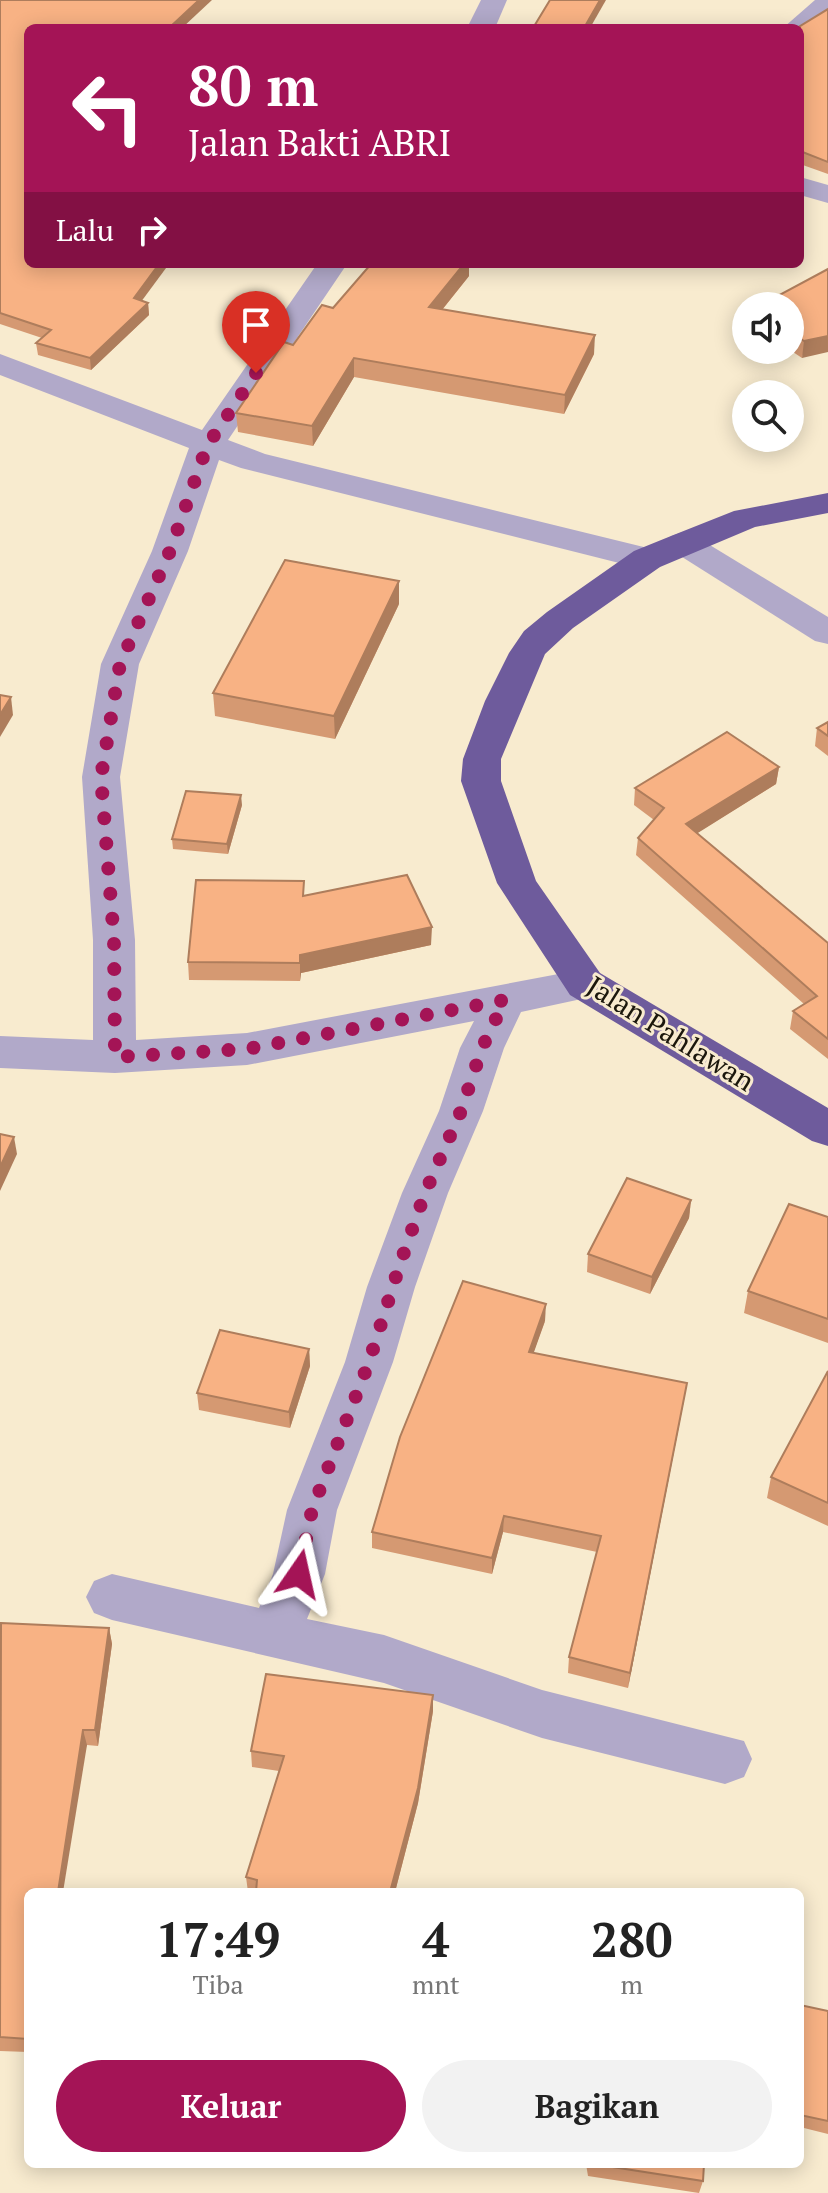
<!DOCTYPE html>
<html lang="id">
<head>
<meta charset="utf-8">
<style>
	body { margin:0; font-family:"PT Serif",serif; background:#f2f2f2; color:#222; height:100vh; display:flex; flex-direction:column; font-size:30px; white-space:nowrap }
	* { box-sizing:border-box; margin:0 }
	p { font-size:26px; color:#767676 }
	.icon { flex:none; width:44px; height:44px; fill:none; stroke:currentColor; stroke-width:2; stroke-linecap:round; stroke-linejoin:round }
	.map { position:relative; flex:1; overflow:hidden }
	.side { position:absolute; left:24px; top:1888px; width:780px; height:280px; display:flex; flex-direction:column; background:#fff; border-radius:12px; box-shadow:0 4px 20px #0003 }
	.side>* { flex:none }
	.banner { position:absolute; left:24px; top:24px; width:780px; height:244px; border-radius:12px; box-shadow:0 4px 20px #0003; background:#a41456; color:#fff; overflow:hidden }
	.buttons { position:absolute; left:732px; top:292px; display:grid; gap:16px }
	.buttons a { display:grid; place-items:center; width:72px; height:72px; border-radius:50%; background:#fff; box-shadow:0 4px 20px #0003; font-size:40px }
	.pin { position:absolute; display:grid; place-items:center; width:68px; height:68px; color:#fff; margin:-82px -34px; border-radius:50% 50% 50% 0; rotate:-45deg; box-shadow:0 0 8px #0007 }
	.pin .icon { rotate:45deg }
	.me { position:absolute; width:88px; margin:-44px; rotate:11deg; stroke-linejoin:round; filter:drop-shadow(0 0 6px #0008) }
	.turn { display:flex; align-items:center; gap:28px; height:168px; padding:0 32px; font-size:36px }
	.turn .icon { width:104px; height:104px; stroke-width:2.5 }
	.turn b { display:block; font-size:56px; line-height:68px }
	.then { display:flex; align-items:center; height:76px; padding:0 32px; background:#0003; gap:16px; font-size:30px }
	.eta { display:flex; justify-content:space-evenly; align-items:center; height:136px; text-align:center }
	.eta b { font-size:48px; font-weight:800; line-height:56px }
	.button { display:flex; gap:16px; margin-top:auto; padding:16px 32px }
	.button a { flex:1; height:92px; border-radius:48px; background:#a41456; color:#fff; font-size:32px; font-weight:800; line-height:92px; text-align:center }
	.button a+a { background:#f2f2f2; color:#222 }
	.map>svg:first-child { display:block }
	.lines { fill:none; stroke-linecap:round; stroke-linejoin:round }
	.minor { fill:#b1a9c9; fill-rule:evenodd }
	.highway { fill:#6e5b9c; fill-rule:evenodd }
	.wall { fill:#d59972 }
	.shaded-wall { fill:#ae7d5c }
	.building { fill:#f8b284; stroke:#ae7d5c; stroke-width:2 }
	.route { stroke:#a41456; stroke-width:14; stroke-dasharray:0 25.2 }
	.labels { text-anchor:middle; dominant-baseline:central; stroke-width:6; stroke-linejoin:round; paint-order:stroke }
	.street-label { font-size:28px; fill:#1b170c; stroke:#f8ebcf }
</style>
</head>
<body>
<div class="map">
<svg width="828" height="2193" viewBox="0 0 828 2193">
	<rect width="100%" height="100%" fill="#f8ebcf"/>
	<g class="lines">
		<g class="minor">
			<path d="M481,0H507L495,28H467Z"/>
			<path d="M815,0H828V16L800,35V28H783Z"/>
			<path d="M800,177L828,185V203L800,195Z"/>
			<path d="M317,264H347L228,440L265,454L660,551L665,559L660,567L647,570L241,468L219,460L188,551L139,664L120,777L135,940L136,1040L247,1033L585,969L600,973L606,984L600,995L521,1012L504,1048L483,1111L448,1193L415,1287L393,1362L337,1510L325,1574L307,1619L384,1635L542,1690L744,1741L752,1759L744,1777L725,1784L542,1738L384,1683L112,1620L94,1613L86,1597L94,1581L112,1574L259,1608L273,1574L287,1510L345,1362L367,1287L402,1193L439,1111L460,1048L474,1021L247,1065L115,1073L0,1068V1036L93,1040V940L82,777L101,664L152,551L189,448L0,375V354L202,430Z"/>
			<path d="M683,532L695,536L828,617V644L815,641L671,550L665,543L671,536Z"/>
		</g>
		<path class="highway" d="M828,493V513L755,527L660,567L573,628L545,654L501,759V781L536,881L600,973L828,1108V1146L812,1141L570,995L497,883L461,781L463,759L485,701L509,653L524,631L547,612L634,551L671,536L734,511Z"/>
	</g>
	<g class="wall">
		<path d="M0,0L28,28L142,300L148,303L149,315L91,370L38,355L36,343L42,338L0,324Z"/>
		<path d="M828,9V174L800,164V28Z"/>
		<path d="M828,269L802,358L790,350V306Z"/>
		<path d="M469,276L442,310L594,354L564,414L354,377L313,446L238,432L236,413L293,345L333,308Z"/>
		<path d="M399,604L335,739L215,716L213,693Z"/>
		<path d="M828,722V756L815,746L817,728Z"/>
		<path d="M779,767L776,784L697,833L828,943V1059L790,1029L793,1011L804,1004L636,855L638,838L654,820L634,805L635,788Z"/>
		<path d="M242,805L228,854L173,849L172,839Z"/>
		<path d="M304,896L431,945L301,973L300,981L189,980L188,962Z"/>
		<path d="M691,1200L689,1218L650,1294L587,1272L588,1254Z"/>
		<path d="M828,1217V1343L744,1313L748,1291Z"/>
		<path d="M545,1321L533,1353L684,1400L628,1688L568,1673L569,1657L597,1552L503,1532L492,1574L372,1548V1532Z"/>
		<path d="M309,1349L310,1366L290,1428L199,1410L197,1393Z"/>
		<path d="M828,1371V1526L767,1498L771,1477Z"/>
		<path d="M0,1626L109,1628L112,1644L98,1746L87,1745L28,1892V2052L0,2051Z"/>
		<path d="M433,1711L418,1803L395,1892H248L246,1877L279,1771L252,1767L251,1751Z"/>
		<path d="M800,2005L828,2011V2134L800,2127Z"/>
		<path d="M586,2164H704L703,2181L699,2193L588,2176Z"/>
	</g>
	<g class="shaded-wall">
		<path d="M199,0H212L182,28H169Z"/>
		<path d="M600,0H606L590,28H584Z"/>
		<path d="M159,264H169L135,310L134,298Z"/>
		<path d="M464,264H469V276L429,326V307Z"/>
		<path d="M148,303L149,315L91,370L90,358Z"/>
		<path d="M595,335L594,354L564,414L565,395Z"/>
		<path d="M828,336V352L802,358L804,341Z"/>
		<path d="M354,358V377L313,446L312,426Z"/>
		<path d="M399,581V604L335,739L334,716Z"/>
		<path d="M11,697L13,715L0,737V715Z"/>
		<path d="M779,767L776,784L685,841L686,824Z"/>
		<path d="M241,795L242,805L228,854L227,844Z"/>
		<path d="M432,927L431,945L301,973L300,981V955Z"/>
		<path d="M14,1137L17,1154L0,1191V1167Z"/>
		<path d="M691,1200L689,1218L650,1294L652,1277Z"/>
		<path d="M546,1304L545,1321L528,1369L529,1352Z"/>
		<path d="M309,1349L310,1366L290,1428L289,1412Z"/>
		<path d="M687,1383L684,1400L628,1688L630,1673Z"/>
		<path d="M504,1516L503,1532L492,1574V1558Z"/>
		<path d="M109,1628L112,1644L98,1746L95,1730Z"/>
		<path d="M433,1695V1711L418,1803L395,1892H390Z"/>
		<path d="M83,1730L87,1745L63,1892H58Z"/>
	</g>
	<g class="building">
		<path d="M0,0H199L169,28H28V264H159L134,298L148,303L90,358L36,343L51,330L0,313Z"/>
		<path d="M550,0H600L584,28H533Z"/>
		<path d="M828,9V162L800,151V28H797Z"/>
		<path d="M371,264H464L429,307L595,335L565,395L354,358L312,426L236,413L284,342L293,345L322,305L333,308Z"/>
		<path d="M828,269V336L804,341L790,332V306H759Z"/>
		<path d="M285,560L399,581L334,716L213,693Z"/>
		<path d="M0,695L11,697L0,715Z"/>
		<path d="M828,722V736L817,728Z"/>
		<path d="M727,732L779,767L686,824L828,943V1039L793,1011L817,996L638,838L664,808L635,788Z"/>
		<path d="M186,791L241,795L227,844L172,839Z"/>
		<path d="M407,875L432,927L300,955V963L188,962L196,880L304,881L303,896Z"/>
		<path d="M0,1134L14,1137L0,1167Z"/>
		<path d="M627,1178L691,1200L652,1277L588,1254Z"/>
		<path d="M789,1204L828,1217V1319L748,1291Z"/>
		<path d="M463,1281L546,1304L529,1352L687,1383L630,1673L569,1657L601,1536L504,1516L492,1558L372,1532L400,1437Z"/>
		<path d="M220,1330L309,1349L289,1412L197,1393Z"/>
		<path d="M828,1371V1503L771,1477Z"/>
		<path d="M1,1623L109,1628L95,1730H83L58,1892H28V2039L0,2037Z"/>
		<path d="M266,1674L433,1695L418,1788L390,1892H256L257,1880L246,1877L284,1756L251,1751Z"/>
		<path d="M800,2005L828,2011V2121L800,2115Z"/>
		<path d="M593,2164H704L703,2181Z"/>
	</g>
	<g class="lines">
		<path class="route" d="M256,373L207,446L170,551L120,664L101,777L114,940L115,1057L247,1049L505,1000L482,1048L461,1111L425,1193L400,1264L369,1362L312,1510L299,1574"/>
	</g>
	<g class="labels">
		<g class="street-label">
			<text transform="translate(671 1033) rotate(32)">Jalan Pahlawan</text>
		</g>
	</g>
</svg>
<div class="buttons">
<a><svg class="icon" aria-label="sound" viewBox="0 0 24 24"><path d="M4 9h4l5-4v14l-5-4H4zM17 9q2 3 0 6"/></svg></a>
<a><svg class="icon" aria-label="search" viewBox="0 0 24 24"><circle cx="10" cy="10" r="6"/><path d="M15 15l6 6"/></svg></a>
</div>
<div class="pin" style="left:256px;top:373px;background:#d93025"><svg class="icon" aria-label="arrive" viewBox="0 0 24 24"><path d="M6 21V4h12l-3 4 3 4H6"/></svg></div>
<svg class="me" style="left:299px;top:1574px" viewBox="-20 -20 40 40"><path d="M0-17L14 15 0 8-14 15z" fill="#a41456" stroke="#fff" stroke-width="4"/></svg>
<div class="banner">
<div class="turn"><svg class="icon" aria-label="left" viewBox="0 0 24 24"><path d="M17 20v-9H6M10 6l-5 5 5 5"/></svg><div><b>80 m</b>Jalan Bakti ABRI</div></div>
<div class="then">Lalu<svg class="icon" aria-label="right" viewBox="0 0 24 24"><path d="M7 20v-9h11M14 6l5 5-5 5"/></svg></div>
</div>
<section class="side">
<div class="eta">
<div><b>17:49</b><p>Tiba</p></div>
<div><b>4</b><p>mnt</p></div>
<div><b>280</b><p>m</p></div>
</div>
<div class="button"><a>Keluar</a><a>Bagikan</a></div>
</section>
</div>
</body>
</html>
